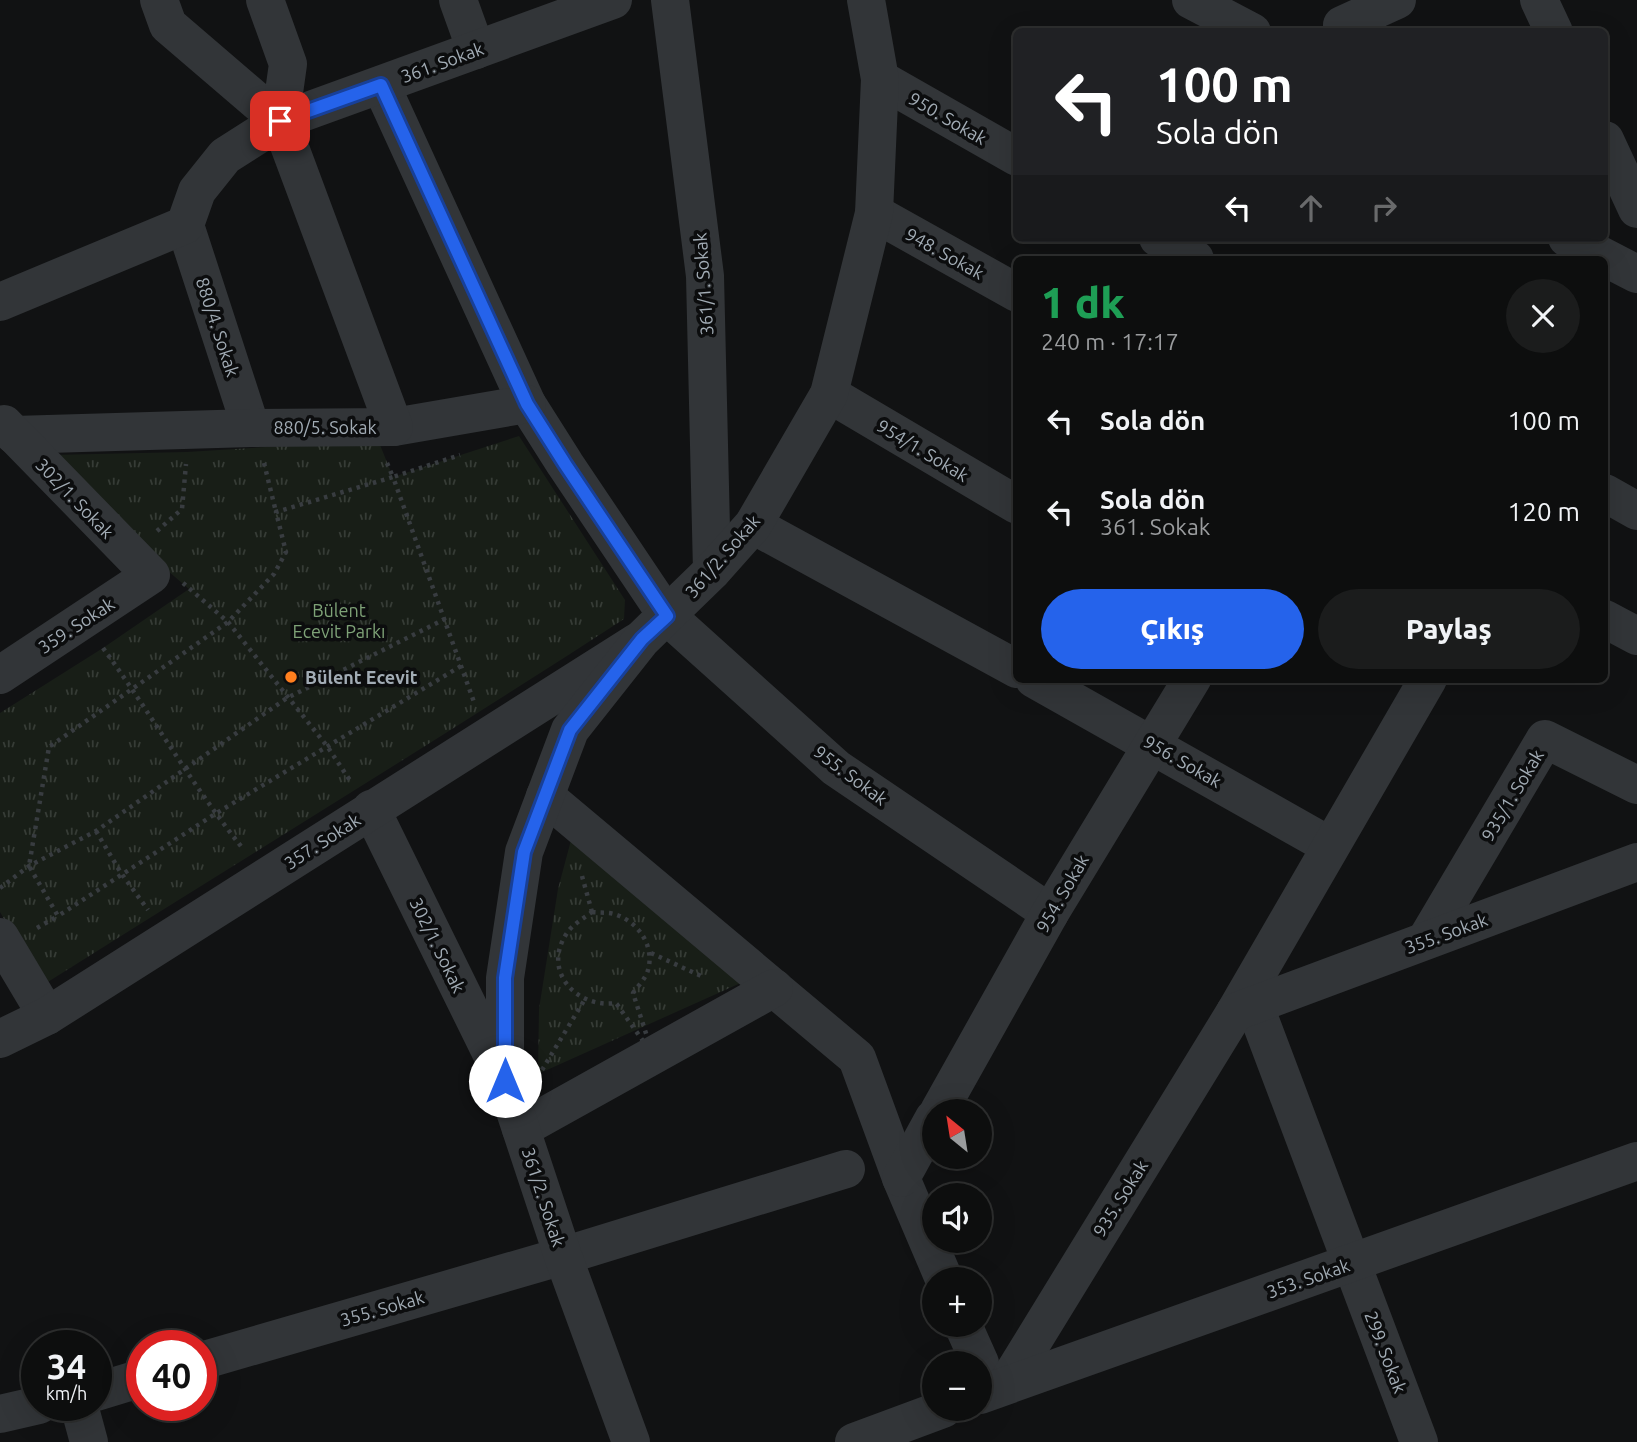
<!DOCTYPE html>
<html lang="tr">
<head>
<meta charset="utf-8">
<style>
	body { margin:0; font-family:Ubuntu,sans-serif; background:#1b1c1c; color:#f1f3f6; height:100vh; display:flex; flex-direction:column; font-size:26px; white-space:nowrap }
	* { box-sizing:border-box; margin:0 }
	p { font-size:23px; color:#9a9c9e }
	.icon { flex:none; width:38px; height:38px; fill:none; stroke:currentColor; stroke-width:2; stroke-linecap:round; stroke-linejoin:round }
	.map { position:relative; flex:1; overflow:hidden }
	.side { position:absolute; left:1013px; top:256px; width:595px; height:427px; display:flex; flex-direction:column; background:#0d0e0e; border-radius:10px; box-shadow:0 7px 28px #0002,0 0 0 2px #2d2e2e }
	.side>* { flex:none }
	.top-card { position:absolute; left:1013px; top:28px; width:595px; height:214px; border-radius:10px; box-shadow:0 7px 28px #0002,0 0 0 2px #2d2e2e; background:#202124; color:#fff; overflow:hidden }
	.needle { width:46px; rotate:330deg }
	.tools { position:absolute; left:922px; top:1099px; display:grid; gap:14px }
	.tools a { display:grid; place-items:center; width:70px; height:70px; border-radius:50%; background:#0d0e0e; box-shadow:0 7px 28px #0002,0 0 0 2px #2d2e2e; font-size:35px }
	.speed { position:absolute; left:21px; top:1330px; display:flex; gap:14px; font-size:35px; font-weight:700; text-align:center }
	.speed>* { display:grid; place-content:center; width:91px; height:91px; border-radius:50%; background:#0d0e0e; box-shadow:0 7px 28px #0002,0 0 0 2px #2d2e2e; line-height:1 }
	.speed small { font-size:18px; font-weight:400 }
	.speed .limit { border:10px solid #d22; background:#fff; color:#111 }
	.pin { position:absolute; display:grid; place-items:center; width:60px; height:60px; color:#fff; margin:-30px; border-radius:14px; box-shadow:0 4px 10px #0006 }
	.me { position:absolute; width:77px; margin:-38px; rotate:0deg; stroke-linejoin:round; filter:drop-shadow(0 0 5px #0008) }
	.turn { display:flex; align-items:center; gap:24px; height:147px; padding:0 28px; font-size:32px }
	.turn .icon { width:91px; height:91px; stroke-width:2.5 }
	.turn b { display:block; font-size:49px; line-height:60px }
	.lanes { display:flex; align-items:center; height:66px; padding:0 28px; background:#0003; justify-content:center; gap:35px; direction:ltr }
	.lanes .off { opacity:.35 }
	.round { display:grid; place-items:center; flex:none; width:74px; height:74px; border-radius:37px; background:#1b1c1c }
	.overview { display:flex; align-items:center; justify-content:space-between; height:119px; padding:0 28px }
	h1 { font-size:42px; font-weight:800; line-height:52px; color:#1e9e55 }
	.button { display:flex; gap:14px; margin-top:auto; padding:14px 28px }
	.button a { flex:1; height:80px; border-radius:42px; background:#2563eb; color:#fff; font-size:28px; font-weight:800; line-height:80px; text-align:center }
	.button a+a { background:#1b1c1c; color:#f1f3f6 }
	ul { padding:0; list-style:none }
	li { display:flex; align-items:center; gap:21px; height:91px; padding:0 28px }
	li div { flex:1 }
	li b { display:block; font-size:26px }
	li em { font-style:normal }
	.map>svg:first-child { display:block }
	.park { fill:url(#park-tufts) }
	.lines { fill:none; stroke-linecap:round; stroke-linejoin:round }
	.path { stroke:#383c40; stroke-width:4.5; stroke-dasharray:3.5 5; stroke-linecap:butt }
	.minor { stroke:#323538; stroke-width:38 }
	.tertiary { stroke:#323538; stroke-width:38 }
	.route-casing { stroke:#184099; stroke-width:18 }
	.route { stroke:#2563eb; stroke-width:12 }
	.poi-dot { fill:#ff7f1e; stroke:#0c0d0e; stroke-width:2.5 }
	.labels { text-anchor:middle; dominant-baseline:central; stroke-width:7; stroke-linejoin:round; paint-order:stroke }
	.street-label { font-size:18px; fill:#a2acb5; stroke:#0c0d0e }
	.park-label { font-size:18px; fill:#7ea277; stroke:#0c0d0e }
	.poi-label { font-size:18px; font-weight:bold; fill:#a2acb5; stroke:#0c0d0e; text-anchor:start }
</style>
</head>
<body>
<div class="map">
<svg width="1637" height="1442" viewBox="0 0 1637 1442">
	<defs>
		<pattern id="park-tufts" width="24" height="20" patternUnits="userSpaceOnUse" patternTransform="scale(1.75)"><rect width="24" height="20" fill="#181e17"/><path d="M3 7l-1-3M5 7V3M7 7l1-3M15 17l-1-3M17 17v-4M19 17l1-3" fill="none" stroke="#363c36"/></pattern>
	</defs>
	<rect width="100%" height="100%" fill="#111213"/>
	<g class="park">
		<path d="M519,436L625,600L624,619C432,744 236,863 43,985L0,912V713L103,648L189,589L139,546L52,455L187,452L378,440L393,477Z"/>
		<path d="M574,829L754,977L538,1074L539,1009L558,889Z"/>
	</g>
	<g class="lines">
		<g class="path">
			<path d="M264,463L276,512"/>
			<path d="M387,463L393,477L460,455"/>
			<path d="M157,531L182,509L186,464"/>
			<path d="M183,583L228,622L327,746L351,782"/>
			<path d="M103,648C152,715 193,787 244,850"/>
			<path d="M461,666L215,814L58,916L29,866L49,747L228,622L274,574L286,552L276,512L393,477L474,702"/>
			<path d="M96,831L121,873L148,910"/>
			<path d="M582,876L592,912"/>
			<path d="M0,888L29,866L96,831L287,698L445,619"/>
			<path d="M592,912C600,913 608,912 614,914C638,921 655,946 648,970C646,978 638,986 633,993L653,1055L616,1003C577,1009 541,971 567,933C572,925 584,918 592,912Z"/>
			<path d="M37,928L58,916"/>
			<path d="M651,953L701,976"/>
			<path d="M542,1070L585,999"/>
		</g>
		<g class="minor">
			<path d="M159,0L168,25L280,121"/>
			<path d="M458,0L476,50"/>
			<path d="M670,0L705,276L712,571"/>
			<path d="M1191,0L1252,32"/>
			<path d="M1539,0L1554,32"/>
			<path d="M1342,25L1397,0"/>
			<path d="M880,79L1017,157"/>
			<path d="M381,85L527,404L565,464L667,616L836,768L1050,913"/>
			<path d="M1605,140L1637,209"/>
			<path d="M874,213L1017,293"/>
			<path d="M185,225L251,428"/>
			<path d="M1158,238L1195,259"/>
			<path d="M1567,238L1637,274"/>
			<path d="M0,302L185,225L197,191L225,156L280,121L613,0"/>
			<path d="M829,394L1017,505"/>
			<path d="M394,427L527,404"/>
			<path d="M14,435L251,428L394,427L280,121L288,64L265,0"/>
			<path d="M1605,493L1637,511"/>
			<path d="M753,525L1017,669"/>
			<path d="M1605,619L1637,636"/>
			<path d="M0,675L151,575L4,424"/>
			<path d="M1034,679L1330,846"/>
			<path d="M545,796L857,1058L901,1178L944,1279"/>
			<path d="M371,809L505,1081"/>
			<path d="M0,937L47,1016"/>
			<path d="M1426,940L1545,739L1637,785"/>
			<path d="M1254,1004L1419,1442"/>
			<path d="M1235,1012L1428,679"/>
			<path d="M0,1039L47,1016L637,642"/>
			<path d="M939,1111L1050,913L1192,679"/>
			<path d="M521,1129L774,988"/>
			<path d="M901,1178L934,1118"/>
			<path d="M963,1325L980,1363"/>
			<path d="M201,1361L563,1256L846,1169"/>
			<path d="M96,1392L142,1378"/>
			<path d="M79,1405L89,1442"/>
			<path d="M0,1414L39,1405"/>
		</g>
		<g class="tertiary">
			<path d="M1006,1385L1235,1012L1637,862"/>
			<path d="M980,1395L1637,1161"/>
			<path d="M631,1442L563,1256L505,1081V978L524,852L570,730L642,639L712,571L753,525L829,394L874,213L880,79L866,0"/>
			<path d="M854,1442L943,1409"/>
		</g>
	</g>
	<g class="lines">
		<g class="route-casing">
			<path id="route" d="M280,121L381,85L527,404L565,464L667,616L642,639L570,730L524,852L505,978V1081"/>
		</g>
		<use href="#route" class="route"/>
	</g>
	<circle class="poi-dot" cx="291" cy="677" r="7"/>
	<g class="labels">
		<g class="street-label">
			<text transform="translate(442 62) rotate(-20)">361. Sokak</text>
			<text transform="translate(948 118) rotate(30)">950. Sokak</text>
			<text transform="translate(945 253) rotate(29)">948. Sokak</text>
			<text transform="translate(703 284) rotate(-94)">361/1. Sokak</text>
			<text transform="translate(218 327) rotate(72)">880/4. Sokak</text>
			<text x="325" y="427">880/5. Sokak</text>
			<text transform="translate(923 450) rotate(31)">954/1. Sokak</text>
			<text transform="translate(75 498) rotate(46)">302/1. Sokak</text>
			<text transform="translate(722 556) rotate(-49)">361/2. Sokak</text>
			<text transform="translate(76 625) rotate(-33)">359. Sokak</text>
			<text transform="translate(1183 761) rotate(30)">956. Sokak</text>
			<text transform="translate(851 775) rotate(37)">955. Sokak</text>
			<text transform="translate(1512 795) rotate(-59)">935/1. Sokak</text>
			<text transform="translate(322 841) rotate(-33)">357. Sokak</text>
			<text transform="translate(1062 893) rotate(-60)">954. Sokak</text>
			<text transform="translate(1446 933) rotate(-20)">355. Sokak</text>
			<text transform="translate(438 945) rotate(64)">302/1. Sokak</text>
			<text transform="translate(544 1197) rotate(72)">361/2. Sokak</text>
			<text transform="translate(1120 1198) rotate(-58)">935. Sokak</text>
			<text transform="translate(1308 1278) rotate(-19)">353. Sokak</text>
			<text transform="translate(382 1308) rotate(-16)">355. Sokak</text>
			<text transform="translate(1386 1352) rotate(69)">299. Sokak</text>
		</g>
		<g class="park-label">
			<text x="339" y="610">Bülent<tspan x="339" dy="21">Ecevit Parkı</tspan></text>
		</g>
		<g class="poi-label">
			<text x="305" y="677">Bülent Ecevit</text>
		</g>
	</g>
</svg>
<div class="tools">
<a><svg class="needle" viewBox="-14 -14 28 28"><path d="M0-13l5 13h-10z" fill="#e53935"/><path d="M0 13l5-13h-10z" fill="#9a9c9e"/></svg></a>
<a><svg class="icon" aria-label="sound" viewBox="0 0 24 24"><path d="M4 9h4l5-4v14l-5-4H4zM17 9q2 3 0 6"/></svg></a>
<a>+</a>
<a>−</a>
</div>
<div class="speed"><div>34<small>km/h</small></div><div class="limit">40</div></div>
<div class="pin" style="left:280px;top:121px;background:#d93025"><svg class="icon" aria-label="arrive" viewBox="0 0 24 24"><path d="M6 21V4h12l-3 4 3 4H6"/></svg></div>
<svg class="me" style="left:505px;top:1081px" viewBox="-20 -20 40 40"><circle r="19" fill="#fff"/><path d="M0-13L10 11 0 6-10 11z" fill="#2563eb"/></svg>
<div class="top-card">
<div class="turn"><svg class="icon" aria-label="left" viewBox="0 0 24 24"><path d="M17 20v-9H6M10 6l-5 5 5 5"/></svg><div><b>100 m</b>Sola dön</div></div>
<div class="lanes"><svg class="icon" aria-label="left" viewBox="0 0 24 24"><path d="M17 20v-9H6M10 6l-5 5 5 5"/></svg><svg class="icon off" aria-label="ahead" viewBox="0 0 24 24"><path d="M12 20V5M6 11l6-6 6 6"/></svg><svg class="icon off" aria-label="right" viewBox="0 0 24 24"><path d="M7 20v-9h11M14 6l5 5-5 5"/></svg></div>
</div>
<section class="side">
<div class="overview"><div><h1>1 dk</h1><p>240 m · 17:17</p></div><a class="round"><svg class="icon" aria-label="close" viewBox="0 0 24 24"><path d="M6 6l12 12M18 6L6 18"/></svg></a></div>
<ul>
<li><svg class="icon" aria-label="left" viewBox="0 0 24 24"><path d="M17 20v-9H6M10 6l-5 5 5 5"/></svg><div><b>Sola dön</b></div><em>100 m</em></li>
<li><svg class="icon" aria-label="left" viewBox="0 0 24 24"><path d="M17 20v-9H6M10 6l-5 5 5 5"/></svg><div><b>Sola dön</b><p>361. Sokak</p></div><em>120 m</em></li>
</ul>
<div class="button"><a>Çıkış</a><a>Paylaş</a></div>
</section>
</div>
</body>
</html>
